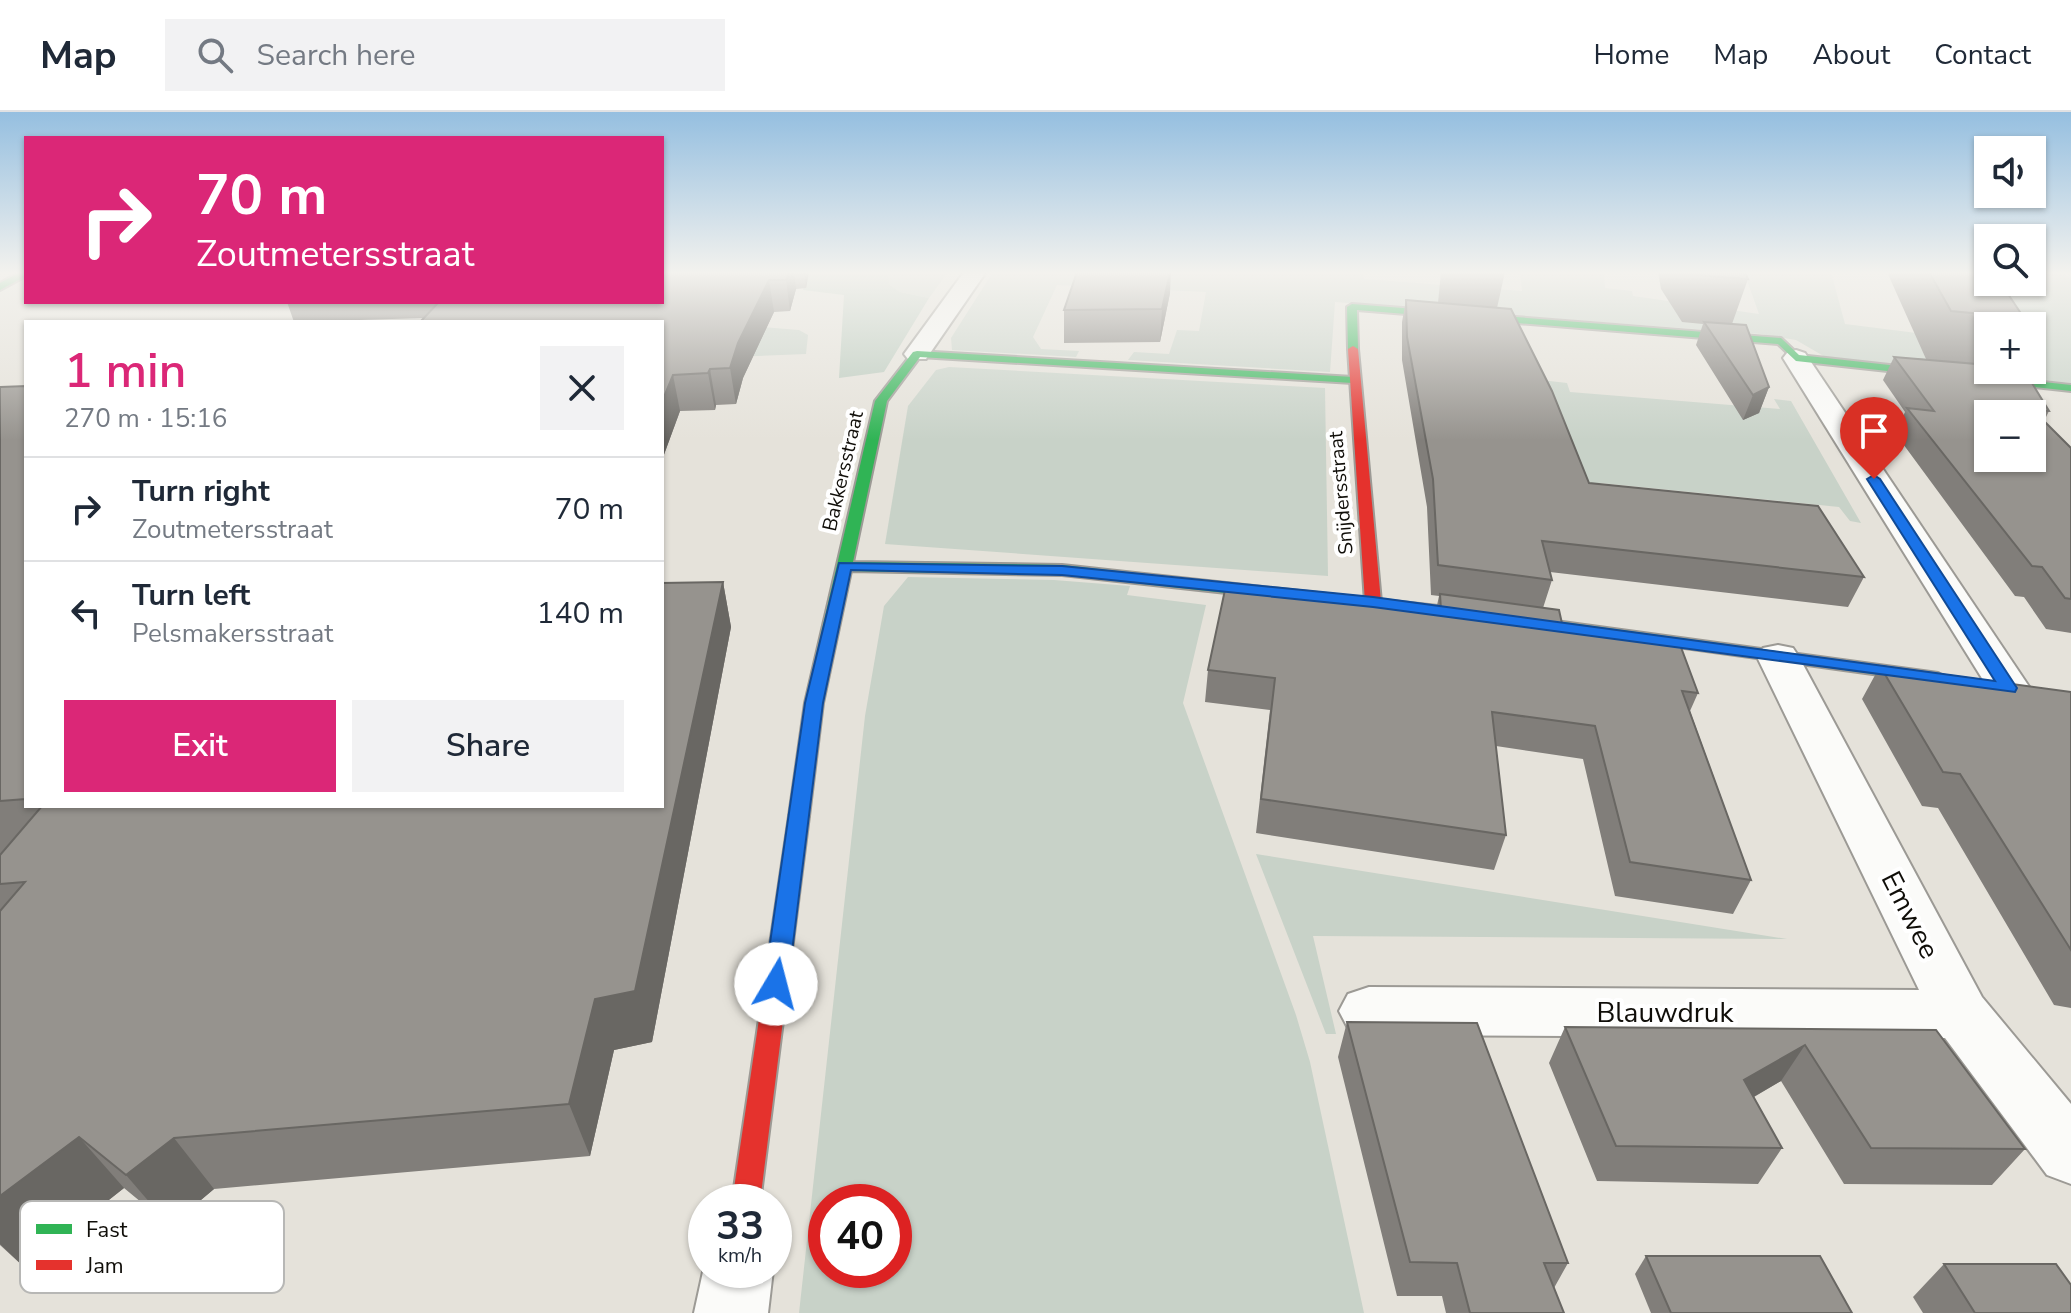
<!DOCTYPE html>
<html lang="en">
<head>
<meta charset="utf-8">
<style>
	body { margin:0; font-family:"Nunito Sans",sans-serif; background:#f2f2f3; color:#1f2937; height:100vh; display:flex; flex-direction:column; font-size:30px; white-space:nowrap }
	* { box-sizing:border-box; margin:0 }
	p { font-size:26px; color:#747a83 }
	.icon { flex:none; width:44px; height:44px; fill:none; stroke:currentColor; stroke-width:2; stroke-linecap:round; stroke-linejoin:round }
	.map { position:relative; flex:1; overflow:hidden }
	.details { position:absolute; left:24px; top:208px; width:640px; height:488px; display:flex; flex-direction:column; background:#fff; border-radius:0px; box-shadow:0 2px 6px #0004 }
	.details>* { flex:none }
	.top-card { position:absolute; left:24px; top:24px; width:640px; height:168px; border-radius:0px; box-shadow:0 2px 6px #0004; background:#db2777; color:#fff; overflow:hidden }
	.fabs { position:absolute; left:1974px; top:24px; display:grid; gap:16px }
	.fabs a { display:grid; place-items:center; width:72px; height:72px; border-radius:0px; background:#fff; box-shadow:0 2px 6px #0004; font-size:40px }
	.speed { position:absolute; left:688px; top:1072px; display:flex; gap:16px; font-size:40px; font-weight:700; text-align:center }
	.speed>* { display:grid; place-content:center; width:104px; height:104px; border-radius:50%; background:#fff; box-shadow:0 2px 6px #0004; line-height:1 }
	.speed small { font-size:20px; font-weight:400 }
	.speed .limit { border:12px solid #d22; background:#fff; color:#111 }
	.pin { position:absolute; display:grid; place-items:center; width:68px; height:68px; color:#fff; margin:-82px -34px; border-radius:50% 50% 50% 0; rotate:-45deg; box-shadow:0 0 8px #0007 }
	.pin .icon { rotate:45deg }
	.me { position:absolute; width:88px; margin:-44px; rotate:8deg; stroke-linejoin:round; filter:drop-shadow(0 0 6px #0008) }
	.turn { display:flex; align-items:center; gap:28px; height:168px; padding:0 40px; font-size:36px }
	.turn .icon { width:104px; height:104px; stroke-width:2.5 }
	.turn b { display:block; font-size:56px; line-height:68px }
	.round { display:grid; place-items:center; flex:none; width:84px; height:84px; border-radius:0px; background:#f2f2f3 }
	.headline { display:flex; align-items:center; justify-content:space-between; height:136px; padding:0 40px }
	h1 { font-size:48px; font-weight:600; line-height:60px; color:#db2777 }
	.action { display:flex; gap:16px; margin-top:auto; padding:16px 40px }
	.action a { flex:1; height:92px; border-radius:0px; background:#db2777; color:#fff; font-size:32px; font-weight:600; line-height:92px; text-align:center }
	.action a+a { background:#f2f2f3; color:#1f2937 }
	ul { padding:0; list-style:none }
	li { display:flex; align-items:center; gap:24px; height:104px; padding:0 40px; border-top:2px solid #e0e1e3 }
	li div { flex:1 }
	li b { display:block; font-size:30px }
	li em { font-style:normal }
	header { display:flex; align-items:center; gap:48px; box-sizing:border-box; height:112px; padding:0 40px; background:#fff; border-bottom:2px solid #e0e1e3 }
	header strong { font-size:38px }
	nav { display:flex; gap:44px; margin-inline-start:auto; font-size:28px }
	.search { width:560px; height:72px; background:#f2f2f3; display:flex; align-items:center; gap:20px; box-sizing:border-box; padding:0 28px; border-radius:0px; color:#747a83; font-size:30px }
	.map>svg:first-child { display:block }
	.green { fill:#c8d2c8; fill-rule:evenodd }
	.forest { fill:#bacabd }
	.lines { fill:none; stroke-linecap:round; stroke-linejoin:round }
	.street-casing { stroke:#9c9a95; stroke-width:4 }
	.fast-casing { stroke:#9c9a95; stroke-width:4 }
	.jam-casing { stroke:#9c9a95; stroke-width:4 }
	.street { fill:#fbfbf9; fill-rule:evenodd }
	.fast { fill:#30b455; fill-rule:evenodd }
	.jam { fill:#e5322d; fill-rule:evenodd }
	.wall { fill:#817e7a }
	.shaded-wall { fill:#696763 }
	.building { fill:#96938e; stroke:#696763; stroke-width:2; fill-rule:evenodd }
	.route { fill:#1a73e8; stroke:#114b97; stroke-width:2 }
	.labels { text-anchor:middle; dominant-baseline:central; stroke-width:8; stroke-linejoin:round; paint-order:stroke }
	.far-street-label { font-size:20px; fill:#100e09; stroke:#fff }
	.near-street-label { font-size:28px; fill:#100e09; stroke:#fff }
	.key { fill:#fff; stroke:#b7b7b5; stroke-width:2 }
	.key-label { font-size:22px; fill:#100e09 }
</style>
</head>
<body>
<header>
<strong>Map</strong>
<div class="search"><svg class="icon" aria-label="search" viewBox="0 0 24 24"><circle cx="10" cy="10" r="6"/><path d="M15 15l6 6"/></svg>Search here</div>
<nav><a>Home</a><a>Map</a><a>About</a><a>Contact</a></nav>
</header>
<div class="map">
<svg width="2071" height="1201" viewBox="0 0 2071 1201">
	<rect width="100%" height="100%" fill="#e5e2da"/>
	<g class="green">
		<path d="M888,160H948L929,186L900,180L890,173Z"/>
		<path d="M993,160H1362L1364,167L1522,179L1520,160H1604L1605,176L1632,179L1633,184L1759,202L1744,160H1831L1845,212L1988,230V258H2032V214H2016L1989,170H2032V160L2071,164V271L1827,246L1796,228L1761,222L1335,190L1330,260L1128,248L1134,240L1169,242L1177,218L1199,219L1206,180L1057,173L1033,225L1041,237L1079,239L1076,245L952,238L951,226Z"/>
		<path d="M762,215L799,218L808,223L806,242L732,245Z"/>
		<path d="M949,255L1325,276L1328,464L885,432L908,294L936,258Z"/>
		<path d="M1541,268L1567,271L1570,280L1780,297L1774,287L1791,289L1861,411L1850,409L1839,395L1600,371L1586,382Z"/>
		<path d="M908,465L1054,468L1130,474L1127,483L1206,493L1183,591L1296,903L1310,950L1364,1201H799L865,604L884,494ZM826,1090H894V1158H826Z"/>
		<path d="M1256,742L1787,827L1313,824L1336,922H1326Z"/>
	</g>
	<path class="forest" d="M808,160H888L890,173L900,180L929,186L884,260L839,266L844,183L803,178Z"/>
	<g class="lines">
		<g class="street-casing">
			<g id="street">
				<path d="M964,160H986L926,247H908L904,242Z"/>
				<path d="M1796,238L1805,241L2030,576L2024,585L2009,589L1994,585L1988,576L1783,246L1787,241Z"/>
				<path d="M1778,533L1793,536L1799,545L1982,885L2071,992V1072L2047,1063L1945,926L1369,923L1348,916L1339,899L1348,882L1369,875L1919,878L1757,545L1763,536Z"/>
				<path d="M706,1146V1158H773L768,1201H694Z"/>
			</g>
		</g>
		<g class="fast-casing">
			<g id="fast">
				<path d="M20,160H26V164L0,178V171Z"/>
				<path d="M1352,192L1781,226L1799,243L2071,273V279L1796,249L1778,232L1357,198L1358,237L1353,240L1348,237L1347,195Z"/>
				<path d="M917,239L1353,265L1359,268L1353,271L920,245L887,289L853,450L1062,453L1438,494L1446,499L1438,504L1062,463L851,459L823,591L809,704L806,709H792L789,704L805,591L875,289L913,240Z"/>
				<path d="M1503,502L1938,561L1947,566L1938,571L1497,510L1495,507L1497,504Z"/>
			</g>
		</g>
		<g class="jam-casing">
			<g id="jam">
				<path d="M1353,234L1358,237L1381,490L1373,495L1365,490L1348,237Z"/>
				<path d="M799,697L806,699L809,704L760,1090H732L789,704L792,699Z"/>
			</g>
		</g>
		<use href="#street" class="street"/>
		<use href="#fast" class="fast"/>
		<use href="#jam" class="jam"/>
	</g>
	<g class="wall">
		<path d="M662,160H809L806,176L796,177L790,199L774,200L743,266L736,292L716,293L715,298L680,299L662,348V210L424,206L294,210L287,190H662Z"/>
		<path d="M1441,160H1505L1497,196L1589,371L1864,465L1848,495L1550,460L1552,468L1543,496L1563,516L1698,581L1690,599L1751,768L1733,802L1615,784L1583,647L1496,634L1506,723L1494,758L1256,721L1270,598L1205,590L1208,558L1436,498L1439,484L1431,483L1427,395L1402,248V210L1406,188L1438,191Z"/>
		<path d="M1658,160H1745L1748,167L1732,212L1769,275L1759,301L1743,308L1696,233L1703,212L1682,210L1661,177Z"/>
		<path d="M1887,160H1988L2024,206L2020,214H1988V258L2049,299L2044,309L2071,336V521L2046,517L2024,485L2015,484L1895,321L1905,300L1883,268L1894,245L1926,247Z"/>
		<path d="M1170,181L1160,230L1064,231V198Z"/>
		<path d="M26,274V694H662L723,470L731,515L652,930L614,938L590,1044L214,1077L170,1114L124,1076L24,1155L0,1133V275Z"/>
		<path d="M1880,554L2071,580V896L2054,893L1938,696L1922,694L1862,587Z"/>
		<path d="M1347,910L1568,1151L1554,1176L1564,1201H1446L1442,1184H1397L1338,945Z"/>
		<path d="M1565,915L1936,918L2025,1037L1992,1073L1844,1072L1781,969L1754,985L1782,1036L1758,1072L1597,1069L1549,951Z"/>
		<path d="M1646,1144L1852,1201H1651L1635,1162Z"/>
		<path d="M1944,1152L2071,1201H1923L1913,1185Z"/>
	</g>
	<g class="shaded-wall">
		<path d="M789,160H794L796,177L790,199L786,168Z"/>
		<path d="M804,160H809L806,176Z"/>
		<path d="M1170,160H1171L1170,181L1160,230L1162,197Z"/>
		<path d="M769,168L774,200L743,266L736,292L730,256L738,231Z"/>
		<path d="M710,257L716,293L715,298L708,261Z"/>
		<path d="M673,263L680,299L662,348V290Z"/>
		<path d="M1769,275L1759,301L1743,308L1753,283Z"/>
		<path d="M723,470L731,515L652,930L614,938L590,1044L569,992L595,887Z"/>
		<path d="M1805,933L1781,969L1722,1003L1744,968Z"/>
		<path d="M79,1025L124,1076L24,1155L0,1132V1084Z"/>
		<path d="M174,1026L214,1077L170,1114L126,1063Z"/>
	</g>
	<g class="building">
		<path d="M662,160H789L786,168H769L738,231L730,256L710,257L708,261L673,263L662,290V210H420L439,190H662Z"/>
		<path d="M1077,160H1170L1162,197L1064,198Z"/>
		<path d="M1696,160H1745L1748,167L1698,163Z"/>
		<path d="M1929,160H1988V170H2000L2024,206L1951,199Z"/>
		<path d="M1406,188L1511,197L1552,279L1589,371L1818,394L1864,465L1542,429L1552,468L1438,453L1433,367L1407,225Z"/>
		<path d="M1704,210L1746,213L1769,275L1753,283Z"/>
		<path d="M1894,245L1988,253V258H2024L2049,299L2033,298L2071,336V487L2065,486L2042,455L2032,454L1907,296L1934,299ZM1988,302H2032V346H1988Z"/>
		<path d="M26,274V687L0,689V275Z"/>
		<path d="M723,470L635,879L595,887L569,992L174,1026L126,1063L79,1025L0,1084V799L25,770L0,772V743L42,694H662V471Z"/>
		<path d="M1226,473L1441,498L1440,482L1559,498L1563,516L1679,530L1698,581L1682,579L1751,768L1630,750L1595,614L1492,600L1506,723L1261,687L1275,566L1208,558Z"/>
		<path d="M1880,554L2071,580V838L1960,662L1943,660Z"/>
		<path d="M1347,910L1477,911L1568,1151H1544L1564,1201H1470L1457,1151L1410,1150Z"/>
		<path d="M1565,915L1936,918L2025,1037L1871,1036L1805,933L1744,968L1782,1036L1616,1034Z"/>
		<path d="M1646,1144H1820L1852,1201H1671Z"/>
		<path d="M1944,1152H2056L2071,1173V1201H1975Z"/>
	</g>
	<linearGradient id="sky" x2="0" y2="1"><stop stop-color="#95bfe0"/><stop offset="0.49" stop-color="#f3f2ee"/><stop offset="1" stop-color="#f3f2ee" stop-opacity="0"/></linearGradient>
	<rect width="2071" height="328" fill="url(#sky)"/>
	<path class="route" d="M1874,363L1880,367L2017,576L2015,580L1373,495L1062,463L851,458L823,591L788,872L784,878L776,881L767,878L764,872L805,591L839,451L1062,454L1373,485L1995,569L1867,367Z"/>
	<g class="labels">
		<g class="far-street-label">
			<text transform="translate(843 359) rotate(-77)">Bakkersstraat</text>
			<text transform="translate(1341 381) rotate(-95)">Snijdersstraat</text>
		</g>
		<g class="near-street-label">
			<text transform="translate(1910 803) rotate(63)">Emwee</text>
			<text x="1665" y="901">Blauwdruk</text>
		</g>
	</g>
	<rect x="20" y="1089" width="264" height="92" rx="12" class="key"/>
	<rect x="36" y="1112" width="36" height="10" fill="#30b455"/>
	<rect x="36" y="1148" width="36" height="10" fill="#e5322d"/>
	<g class="key-label">
		<text x="86" y="1125">Fast</text>
		<text x="86" y="1161">Jam</text>
	</g>
</svg>
<div class="fabs">
<a><svg class="icon" aria-label="sound" viewBox="0 0 24 24"><path d="M4 9h4l5-4v14l-5-4H4zM17 9q2 3 0 6"/></svg></a>
<a><svg class="icon" aria-label="search" viewBox="0 0 24 24"><circle cx="10" cy="10" r="6"/><path d="M15 15l6 6"/></svg></a>
<a>+</a>
<a>−</a>
</div>
<div class="speed"><div>33<small>km/h</small></div><div class="limit">40</div></div>
<div class="pin" style="left:1874px;top:367px;background:#d93025"><svg class="icon" aria-label="arrive" viewBox="0 0 24 24"><path d="M6 21V4h12l-3 4 3 4H6"/></svg></div>
<svg class="me" style="left:776px;top:872px" viewBox="-20 -20 40 40"><circle r="19" fill="#fff"/><path d="M0-13L10 11 0 6-10 11z" fill="#1a73e8"/></svg>
<div class="top-card">
<div class="turn"><svg class="icon" aria-label="right" viewBox="0 0 24 24"><path d="M7 20v-9h11M14 6l5 5-5 5"/></svg><div><b>70 m</b>Zoutmetersstraat</div></div>
</div>
<section class="details">
<div class="headline"><div><h1>1 min</h1><p>270 m · 15:16</p></div><a class="round"><svg class="icon" aria-label="close" viewBox="0 0 24 24"><path d="M6 6l12 12M18 6L6 18"/></svg></a></div>
<ul>
<li><svg class="icon" aria-label="right" viewBox="0 0 24 24"><path d="M7 20v-9h11M14 6l5 5-5 5"/></svg><div><b>Turn right</b><p>Zoutmetersstraat</p></div><em>70 m</em></li>
<li><svg class="icon" aria-label="left" viewBox="0 0 24 24"><path d="M17 20v-9H6M10 6l-5 5 5 5"/></svg><div><b>Turn left</b><p>Pelsmakersstraat</p></div><em>140 m</em></li>
</ul>
<div class="action"><a>Exit</a><a>Share</a></div>
</section>
</div>
</body>
</html>
